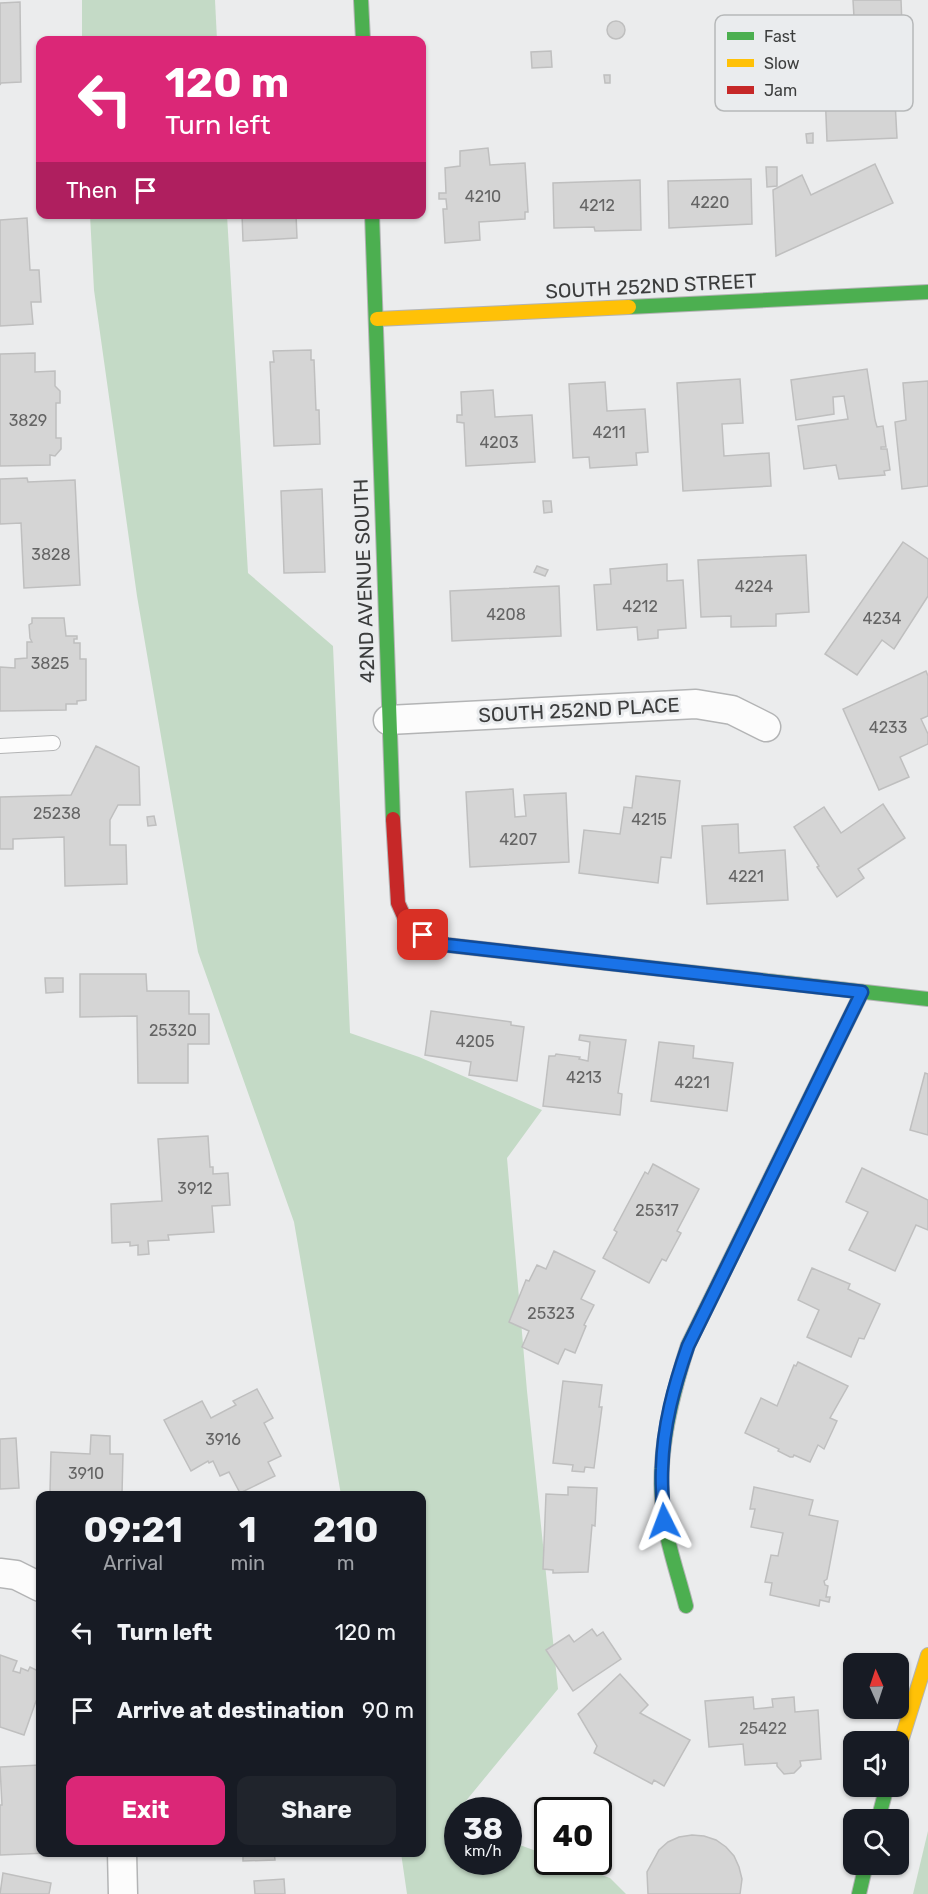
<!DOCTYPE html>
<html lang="en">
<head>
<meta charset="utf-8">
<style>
	body { margin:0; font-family:Rubik,sans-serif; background:#20242c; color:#f1f3f6; height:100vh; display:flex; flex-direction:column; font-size:22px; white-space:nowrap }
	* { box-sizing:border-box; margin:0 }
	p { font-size:20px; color:#9ea1a6 }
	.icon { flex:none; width:33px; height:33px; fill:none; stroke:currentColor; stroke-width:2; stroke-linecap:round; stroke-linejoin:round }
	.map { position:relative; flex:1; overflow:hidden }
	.side { position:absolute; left:36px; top:1491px; width:390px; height:366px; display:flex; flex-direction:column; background:#171b24; border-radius:12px; box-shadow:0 2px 4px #0004 }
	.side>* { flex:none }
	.banner { position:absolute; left:36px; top:36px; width:390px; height:183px; border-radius:12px; box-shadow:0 2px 4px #0004; background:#db2777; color:#fff; overflow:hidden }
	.needle { width:39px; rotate:357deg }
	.tools { position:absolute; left:843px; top:1653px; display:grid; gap:12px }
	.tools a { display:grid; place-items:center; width:66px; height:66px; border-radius:12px; background:#171b24; box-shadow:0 2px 4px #0004; font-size:30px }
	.speed { position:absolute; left:444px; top:1797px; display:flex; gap:12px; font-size:30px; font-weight:700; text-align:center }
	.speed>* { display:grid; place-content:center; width:78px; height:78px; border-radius:50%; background:#171b24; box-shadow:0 2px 4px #0004; line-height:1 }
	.speed small { font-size:15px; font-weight:400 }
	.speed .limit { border:3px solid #111; border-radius:9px; background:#fff; color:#111 }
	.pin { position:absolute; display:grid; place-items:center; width:51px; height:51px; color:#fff; margin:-26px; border-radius:12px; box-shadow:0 3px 9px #0006 }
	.me { position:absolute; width:66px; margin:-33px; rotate:357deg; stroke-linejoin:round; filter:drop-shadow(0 0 4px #0008) }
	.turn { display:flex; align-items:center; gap:21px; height:126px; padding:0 30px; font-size:27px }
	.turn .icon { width:78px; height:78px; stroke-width:2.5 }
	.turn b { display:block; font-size:42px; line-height:51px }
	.then { display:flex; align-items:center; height:57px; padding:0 30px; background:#0003; gap:12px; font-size:22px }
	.eta { display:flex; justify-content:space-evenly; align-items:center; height:102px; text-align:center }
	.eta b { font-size:36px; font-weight:700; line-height:42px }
	.action { display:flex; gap:12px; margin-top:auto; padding:12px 30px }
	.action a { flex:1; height:69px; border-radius:12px; background:#db2777; color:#fff; font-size:24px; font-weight:700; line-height:69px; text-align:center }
	.action a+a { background:#20242c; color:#f1f3f6 }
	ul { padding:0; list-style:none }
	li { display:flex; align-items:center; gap:18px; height:78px; padding:0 30px }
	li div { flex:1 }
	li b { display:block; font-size:22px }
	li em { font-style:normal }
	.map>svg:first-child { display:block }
	.green { fill:#c4dac6 }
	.building { fill:#d5d5d5; stroke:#bfbfbf; stroke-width:1.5 }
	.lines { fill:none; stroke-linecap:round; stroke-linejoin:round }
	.lane-casing { stroke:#b3b4b5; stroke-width:16 }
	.street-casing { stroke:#b3b4b5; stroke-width:31 }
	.fast-casing { stroke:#b3b4b5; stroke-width:16 }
	.slow-casing { stroke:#b3b4b5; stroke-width:16 }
	.jam-casing { stroke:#b3b4b5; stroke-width:16 }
	.lane { stroke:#fcfcfc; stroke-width:14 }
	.street { stroke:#fcfcfc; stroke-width:28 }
	.fast { stroke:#4caf50; stroke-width:14 }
	.slow { stroke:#ffc107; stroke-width:14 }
	.jam { stroke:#c62828; stroke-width:14 }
	.route-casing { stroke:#114b97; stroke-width:15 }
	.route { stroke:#1a73e8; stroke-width:10 }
	.labels { text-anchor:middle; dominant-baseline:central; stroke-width:6; stroke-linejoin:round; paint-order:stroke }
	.number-label { font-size:16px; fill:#646464 }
	.street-label { font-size:20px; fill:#3c3d3d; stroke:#eaecee }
	.key { fill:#eaecee; stroke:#b6b8b9; stroke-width:1.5 }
	.key-label { font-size:16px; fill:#3c3d3d }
</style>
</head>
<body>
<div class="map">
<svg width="928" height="1894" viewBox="0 0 928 1894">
	<rect width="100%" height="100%" fill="#ebeced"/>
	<g class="green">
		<path d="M82,0H215L217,40H82Z"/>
		<path d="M90,215H227L248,573L333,646L350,1033L419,1057L542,1110L507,1158L527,1391L558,1689L451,1819L457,1822L458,1862H508L509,1841L547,1855L548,1862H564L610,1878L626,1894H407L401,1853L422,1852V1496L341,1495L294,1222L198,952L137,596L94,290Z"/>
		<path d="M928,1831V1894H913Z"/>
	</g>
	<g class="building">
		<path d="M853,0H901L903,50L856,52Z"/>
		<path d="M20,2L21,82L1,83L0,85V3Z"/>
		<circle cx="616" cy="30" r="9"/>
		<path d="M551,51L552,67L532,68L531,52Z"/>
		<path d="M868,63L870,102L895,101L897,138L827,141L824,65Z"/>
		<path d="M604,75H610V83H605Z"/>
		<path d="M813,133V143H807L806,134Z"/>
		<path d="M488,148L490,165L525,163L528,212H525V219L479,222L480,240L445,243L443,209H447L446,199H439V193H446L445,168L460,166V151Z"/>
		<path d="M875,164L893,203L776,256L773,190L802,175L811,195Z"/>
		<path d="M766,167H777V186L767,187Z"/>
		<path d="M751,179L752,224L669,228L668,181Z"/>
		<path d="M640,180L641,230L595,231L594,227L554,228L553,183Z"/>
		<path d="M242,214H296L297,238L243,241Z"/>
		<path d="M27,218L30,270H39L41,302H31L33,324L0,326V220Z"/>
		<path d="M311,350V360H314L316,410H319L320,444L274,446L270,362H274L273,351Z"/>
		<path d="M35,353V372L55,371V386L60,391V403H56V438H61V449L55,456L50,455V465L0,466V354Z"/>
		<path d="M867,369L875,420L877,427L883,426L886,447H881V449H887L890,470L884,471L885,475L839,479L836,465L804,469L798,426L848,419L844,396L833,397L834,414L796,420L791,380Z"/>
		<path d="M740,379L743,423L722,424L724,456L769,453L771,486L683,491L677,383Z"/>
		<path d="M928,381V486L902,489L895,422L906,420L903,383Z"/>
		<path d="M605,382L607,411L645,409L648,452L636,453L637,465L590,468L589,457L573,458L569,384Z"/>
		<path d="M493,390L495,417L532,415L535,462L466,466L464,423L457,422V415H462L461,392Z"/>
		<path d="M27,478L28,482L75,480L80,585L24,588L21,523L0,524V479Z"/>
		<path d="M322,489L325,572L284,573L281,491Z"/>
		<path d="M543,501H551L552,512L544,513Z"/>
		<path d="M903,542L928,559V596L894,649L882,640L857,675L825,654Z"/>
		<path d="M806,555L809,612L776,614V626L731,627V616L701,617L698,560Z"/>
		<path d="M667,564V581L683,580L686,628L658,630V638L638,640L637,627L597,630L594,585L611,584L610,569Z"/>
		<path d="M537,566L548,570L545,576L534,572Z"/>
		<path d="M559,586L561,636L452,641L450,591Z"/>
		<path d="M32,618H64L66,636H77V639H74V643H80V659H86V700L77,701V704H66V710L0,711V667L15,668V659L27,658V642H32L30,638L29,625L32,623Z"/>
		<path d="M926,671L928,676V716L921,719L928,734V744L900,757L909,777L879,790L843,709Z"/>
		<path d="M96,746L139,767L140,805H118L110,820V845H126L127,884L65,886L64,837L13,839V849H0V797L71,795Z"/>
		<path d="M636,776L680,781L671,858L661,857L658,883L579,873L584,830L620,834L624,807L632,808Z"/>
		<path d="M513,789L515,817L526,816L524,795L566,793L569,862L470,867L466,792Z"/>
		<path d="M883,804L905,838L858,869L864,878L837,897L817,867L819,866L794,827L824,807L841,833Z"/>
		<path d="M154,816L156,825L148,826L147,817Z"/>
		<path d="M738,824L739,853L785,850L788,900L707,904L702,826Z"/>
		<path d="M80,974H146L147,991H189V1014H209V1044H188V1083H138L137,1016L80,1017Z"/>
		<path d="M45,978H63V992L46,993Z"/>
		<path d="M431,1011L511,1022V1025L524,1027L517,1081L469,1075L471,1062L425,1055Z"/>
		<path d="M580,1035L626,1040L618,1093L622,1094L620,1115L543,1106L549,1056H555L556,1054L580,1057L579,1059L588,1061L590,1042L579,1040Z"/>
		<path d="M659,1042L694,1046L693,1058L733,1063L727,1111L651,1101Z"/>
		<path d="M925,1073L928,1074V1135L910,1130Z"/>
		<path d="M208,1136L210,1167H213V1174L228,1173L230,1205L212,1206L214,1232L168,1235L169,1240L148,1241L149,1254L138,1255V1245L130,1246V1242L112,1243L111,1204L162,1201L158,1139Z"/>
		<path d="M653,1164L699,1189L677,1231L681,1233L666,1261L662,1259L649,1283L603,1258L617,1232L614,1230L645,1172L648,1174Z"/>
		<path d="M862,1168L928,1200V1230L916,1225L895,1271L849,1250L868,1212L846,1202Z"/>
		<path d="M554,1251L595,1271L581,1299L594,1305L584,1325L586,1326L575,1353L565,1349L558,1364L522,1347L529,1331L509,1322L526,1280L529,1281L537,1265L546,1269Z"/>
		<path d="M812,1268L850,1284L848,1289L880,1304L864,1339L859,1338L851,1357L807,1337L819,1310L798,1300Z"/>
		<path d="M798,1362L848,1386L830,1418L837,1421L824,1449L818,1445L810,1462L794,1455L793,1457H790L778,1451L779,1449L745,1433L761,1398L777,1406L794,1365L796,1366Z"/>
		<path d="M563,1381L602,1385L599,1407H602L594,1468L585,1467L584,1472L572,1471L573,1465L553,1463Z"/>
		<path d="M257,1389L273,1418L264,1423L281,1456L268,1462L275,1476L240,1493L229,1472L220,1476L213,1461L209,1463L208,1461L191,1471L164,1420L202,1401L211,1418L236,1405L233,1401Z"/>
		<path d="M91,1435L110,1436V1454H123L122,1494L115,1493V1496H81V1493L50,1492L51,1452L90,1454Z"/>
		<path d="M16,1438L19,1488L0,1489V1439Z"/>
		<path d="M568,1487L597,1488L595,1526L592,1525L588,1572L553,1573V1570L543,1569L546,1494L568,1495Z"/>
		<path d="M754,1487L813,1500L809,1515L838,1521L827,1579L824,1581L825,1585L828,1586L826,1597H830L829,1602L820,1600L819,1606L770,1595L772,1583L765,1582L771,1555L778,1556L783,1533L751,1527L755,1509H750Z"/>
		<path d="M592,1629L597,1636L603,1632L621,1659L573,1691L546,1650L569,1635L574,1642Z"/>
		<path d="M0,1655L17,1661L13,1671L20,1673L21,1668L28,1671L30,1667L40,1672V1703L36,1701L24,1735L0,1727Z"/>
		<path d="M620,1674L648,1705L640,1713L690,1740L664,1786L654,1780L652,1784L594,1753L597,1746L578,1714Z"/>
		<path d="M753,1697L754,1709L773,1707L772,1699L794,1697L795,1712L818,1710L821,1759L800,1761L801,1766L794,1773L784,1774L777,1766V1763L745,1765L743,1744L709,1747L705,1701Z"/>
		<path d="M40,1765V1852L48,1853L0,1855V1805H2L0,1767Z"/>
		<path d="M692,1835L704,1836L716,1840L726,1847L734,1856L739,1867L742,1879L740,1894H648L647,1872L659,1850L668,1842L679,1837Z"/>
		<path d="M243,1852H274L275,1860L243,1861Z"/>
		<path d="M3,1873L51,1883L49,1894H0Z"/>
		<path d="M284,1879L285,1894H255L254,1881Z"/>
	</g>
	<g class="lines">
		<g class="lane-casing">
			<path id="lane" d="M0,746L53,743"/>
		</g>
		<g class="street-casing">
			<g id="street">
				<path d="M388,720L696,704L732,710L766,727"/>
				<path d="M0,1573L16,1575L40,1587"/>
				<path d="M122,1852L123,1894"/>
			</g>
		</g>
		<g class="fast-casing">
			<g id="fast">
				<path d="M361,0L363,40"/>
				<path d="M372,214L393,819"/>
				<path d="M629,307L928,292"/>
				<path d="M607,963L928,999"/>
				<path d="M686,1606C679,1578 669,1550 664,1521C655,1461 670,1402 688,1345L862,992"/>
				<path d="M878,1820L887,1786"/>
				<path d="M859,1894L866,1864"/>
			</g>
		</g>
		<g class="slow-casing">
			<g id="slow">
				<path d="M377,319L629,307"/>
				<path d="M898,1751L928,1655"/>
			</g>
		</g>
		<g class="jam-casing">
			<path id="jam" d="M393,819L398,903L406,921L418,932L447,945L607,963"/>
		</g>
		<use href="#lane" class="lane"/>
		<use href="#street" class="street"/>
		<use href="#fast" class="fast"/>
		<use href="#slow" class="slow"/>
		<use href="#jam" class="jam"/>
	</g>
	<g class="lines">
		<g class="route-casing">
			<path id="route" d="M423,935L447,945L862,992L688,1346C674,1386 663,1426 662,1469C661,1486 663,1504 664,1521"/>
		</g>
		<use href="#route" class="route"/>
	</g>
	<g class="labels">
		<g class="number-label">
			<text x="483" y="196">4210</text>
			<text x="710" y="202">4220</text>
			<text x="597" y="205">4212</text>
			<text x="28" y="420">3829</text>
			<text x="609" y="432">4211</text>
			<text x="499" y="442">4203</text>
			<text x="51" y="554">3828</text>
			<text x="754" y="586">4224</text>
			<text x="640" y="606">4212</text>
			<text x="506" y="614">4208</text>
			<text x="882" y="618">4234</text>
			<text x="50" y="663">3825</text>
			<text x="888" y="727">4233</text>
			<text x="57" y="813">25238</text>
			<text x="649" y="819">4215</text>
			<text x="518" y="839">4207</text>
			<text x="746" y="876">4221</text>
			<text x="173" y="1030">25320</text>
			<text x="475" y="1041">4205</text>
			<text x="584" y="1077">4213</text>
			<text x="692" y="1082">4221</text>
			<text x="195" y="1188">3912</text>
			<text x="657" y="1210">25317</text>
			<text x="551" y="1313">25323</text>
			<text x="223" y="1439">3916</text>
			<text x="86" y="1473">3910</text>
			<text x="763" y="1728">25422</text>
		</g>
		<g class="street-label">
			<text transform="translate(651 286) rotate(-3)">SOUTH 252ND STREET</text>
			<text transform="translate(364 581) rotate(-92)">42ND AVENUE SOUTH</text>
			<text transform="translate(579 710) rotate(-3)">SOUTH 252ND PLACE</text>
		</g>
	</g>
	<rect x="715" y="15" width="198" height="96" rx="9" class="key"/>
	<rect x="727" y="32" width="27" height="8" fill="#4caf50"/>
	<rect x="727" y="59" width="27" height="8" fill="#ffc107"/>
	<rect x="727" y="86" width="27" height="8" fill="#c62828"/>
	<g class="key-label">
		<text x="764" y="42">Fast</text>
		<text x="764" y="69">Slow</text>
		<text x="764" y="96">Jam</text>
	</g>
</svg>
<div class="tools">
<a><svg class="needle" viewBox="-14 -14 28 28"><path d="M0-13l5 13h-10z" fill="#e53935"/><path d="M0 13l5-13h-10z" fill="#9ea1a6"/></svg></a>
<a><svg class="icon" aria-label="sound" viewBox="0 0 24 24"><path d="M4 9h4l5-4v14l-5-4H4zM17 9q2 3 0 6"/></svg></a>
<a><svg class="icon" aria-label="search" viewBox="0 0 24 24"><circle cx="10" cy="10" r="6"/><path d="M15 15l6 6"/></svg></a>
</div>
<div class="speed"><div>38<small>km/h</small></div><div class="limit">40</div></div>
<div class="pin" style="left:423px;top:935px;background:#d93025"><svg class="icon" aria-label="arrive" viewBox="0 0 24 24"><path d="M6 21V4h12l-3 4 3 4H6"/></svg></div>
<svg class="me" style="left:664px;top:1521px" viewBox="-20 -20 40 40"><path d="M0-17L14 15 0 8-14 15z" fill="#1a73e8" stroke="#fff" stroke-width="4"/></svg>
<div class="banner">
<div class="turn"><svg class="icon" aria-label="left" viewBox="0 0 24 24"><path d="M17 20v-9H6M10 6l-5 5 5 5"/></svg><div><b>120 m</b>Turn left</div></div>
<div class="then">Then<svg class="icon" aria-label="arrive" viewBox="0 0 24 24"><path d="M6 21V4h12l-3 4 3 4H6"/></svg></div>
</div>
<section class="side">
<div class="eta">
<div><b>09:21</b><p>Arrival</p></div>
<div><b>1</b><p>min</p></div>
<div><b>210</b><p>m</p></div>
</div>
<ul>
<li><svg class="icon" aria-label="left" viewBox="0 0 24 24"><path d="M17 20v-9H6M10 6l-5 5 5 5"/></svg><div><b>Turn left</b></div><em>120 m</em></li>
<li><svg class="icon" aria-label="arrive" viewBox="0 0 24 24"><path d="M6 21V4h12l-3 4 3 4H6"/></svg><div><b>Arrive at destination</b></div><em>90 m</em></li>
</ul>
<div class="action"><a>Exit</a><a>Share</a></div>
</section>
</div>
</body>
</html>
